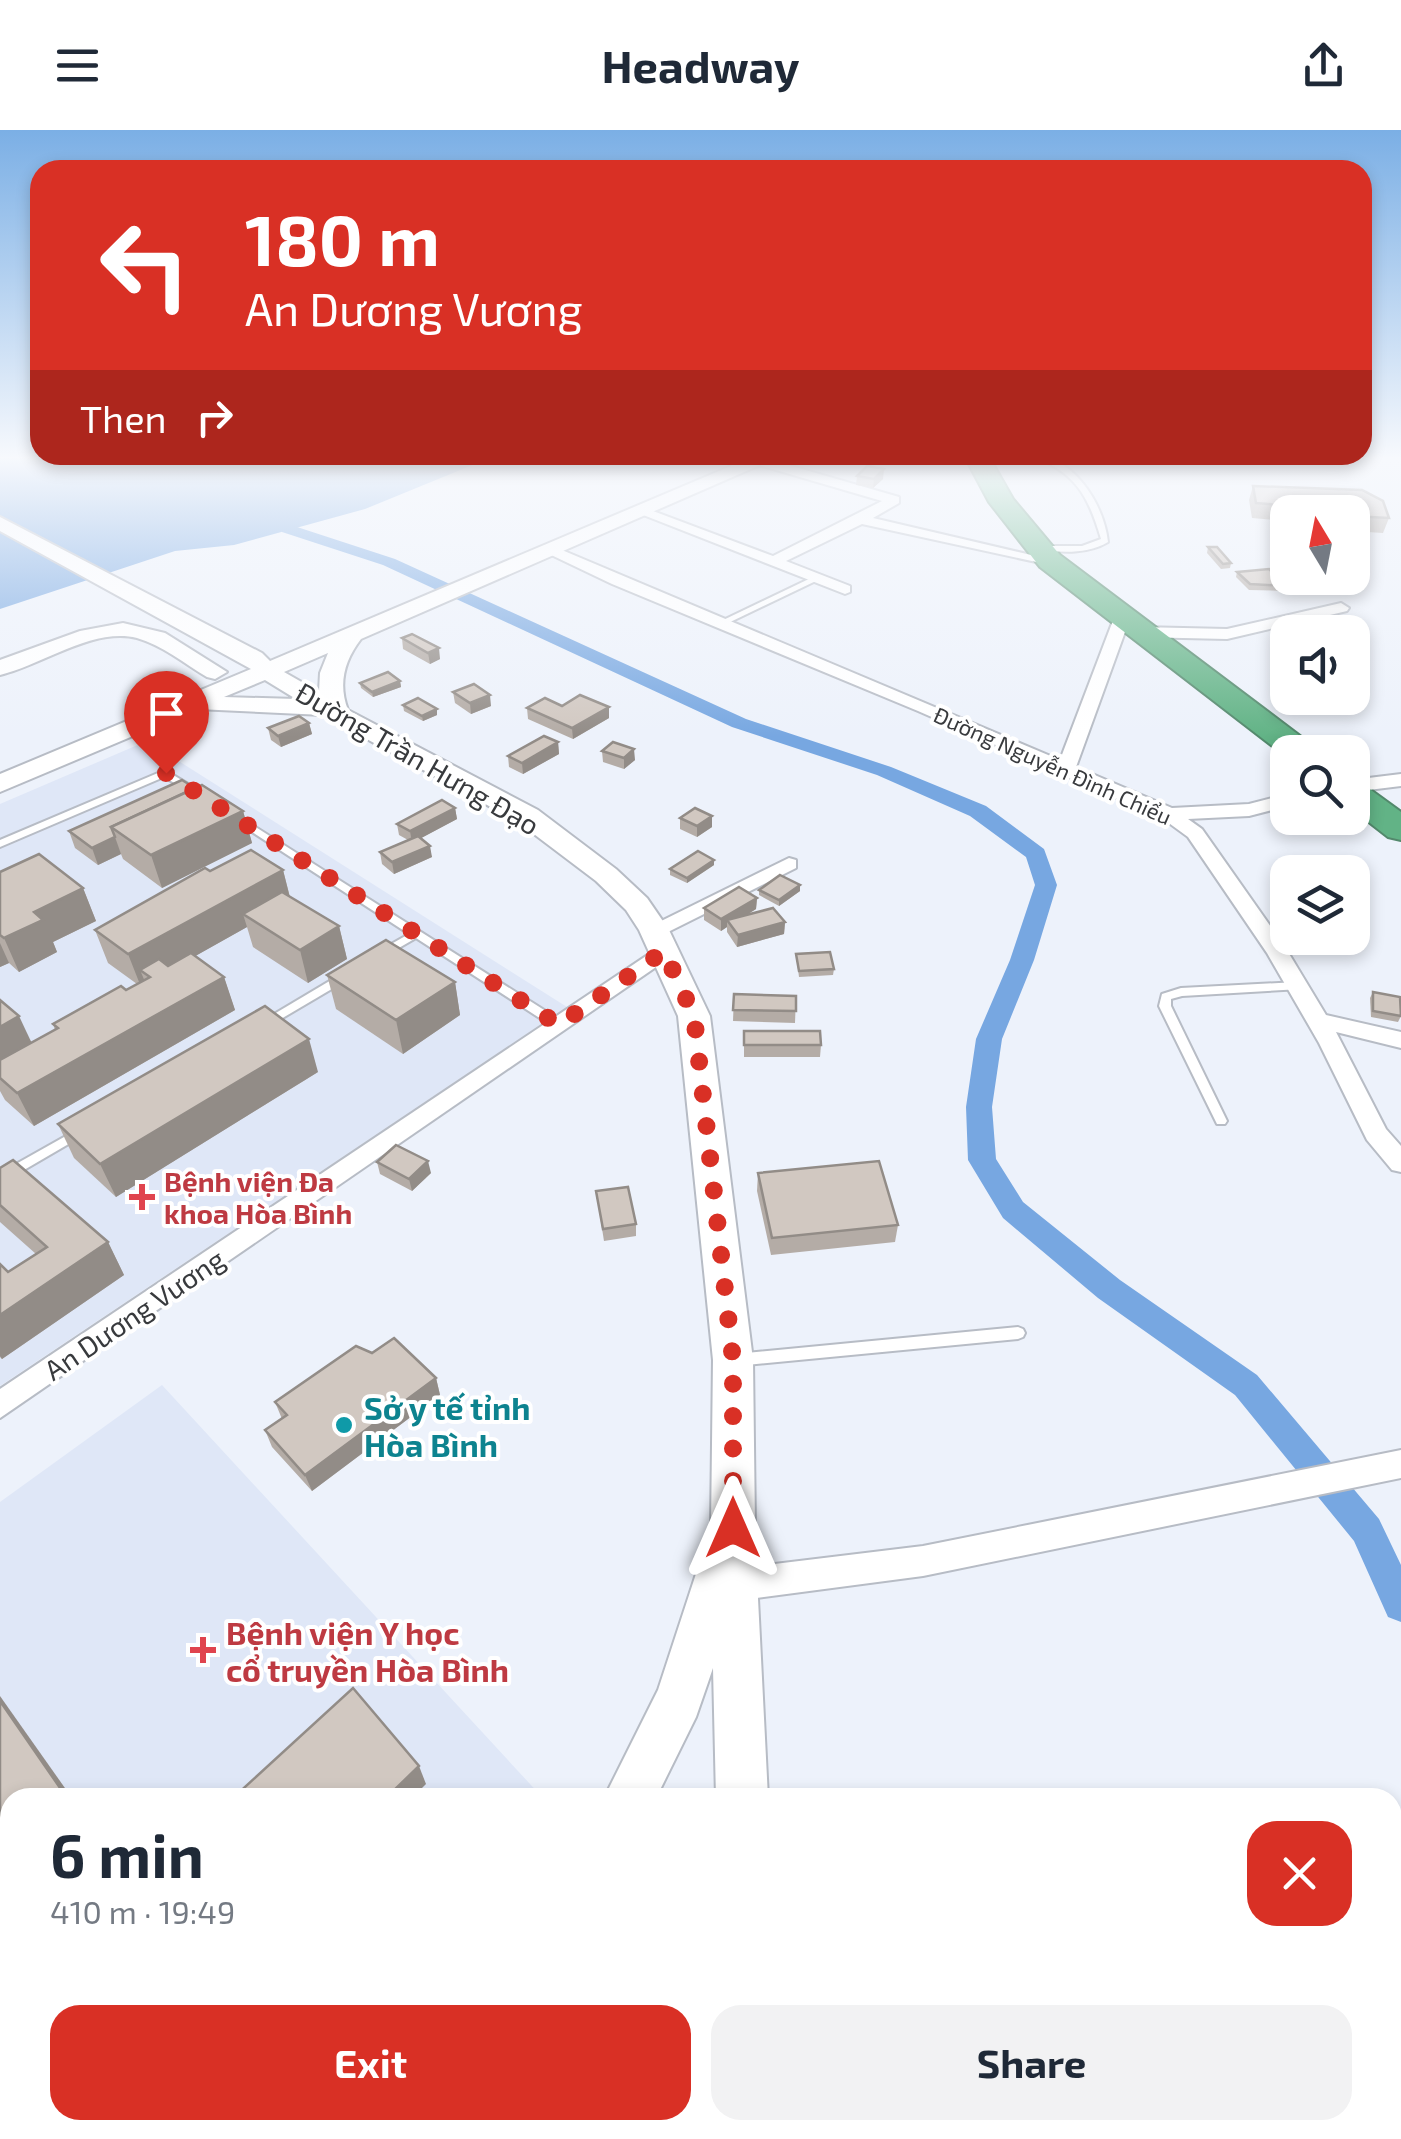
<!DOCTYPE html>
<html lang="en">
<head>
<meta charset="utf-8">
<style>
	body { margin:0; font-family:"Exo 2",sans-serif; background:#f2f2f3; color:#1f2937; height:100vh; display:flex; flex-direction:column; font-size:38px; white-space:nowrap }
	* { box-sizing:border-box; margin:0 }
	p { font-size:32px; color:#747a83 }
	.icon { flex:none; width:55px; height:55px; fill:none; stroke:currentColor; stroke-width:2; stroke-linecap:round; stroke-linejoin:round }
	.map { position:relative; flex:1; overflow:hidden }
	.panel { position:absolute; left:0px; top:1658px; width:1402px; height:352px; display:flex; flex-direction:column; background:#fff; border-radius:30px 30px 0 0; box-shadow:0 5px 15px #0003 }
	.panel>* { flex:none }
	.banner { position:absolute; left:30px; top:30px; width:1342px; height:305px; border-radius:30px; box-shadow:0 5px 15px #0003; background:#d93025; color:#fff; overflow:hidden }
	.needle { width:65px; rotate:350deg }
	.tools { position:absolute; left:1270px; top:365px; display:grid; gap:20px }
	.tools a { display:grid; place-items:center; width:100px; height:100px; border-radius:20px; background:#fff; box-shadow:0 5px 15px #0003; font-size:50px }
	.pin { position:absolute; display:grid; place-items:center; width:85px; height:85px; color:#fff; margin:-102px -42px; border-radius:50% 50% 50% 0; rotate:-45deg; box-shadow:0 0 10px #0007 }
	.pin .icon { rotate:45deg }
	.me { position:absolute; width:110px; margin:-55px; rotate:0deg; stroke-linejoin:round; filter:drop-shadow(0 0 8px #0008) }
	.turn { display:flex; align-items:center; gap:35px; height:210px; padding:0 50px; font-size:45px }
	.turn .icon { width:130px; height:130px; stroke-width:2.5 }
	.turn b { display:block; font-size:70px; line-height:85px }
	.then { display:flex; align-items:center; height:95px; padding:0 50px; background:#0003; gap:20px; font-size:38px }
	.round { display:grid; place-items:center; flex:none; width:105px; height:105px; border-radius:30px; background:#f2f2f3 }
	.overview { display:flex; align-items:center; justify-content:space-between; height:170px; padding:0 50px }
	h1 { font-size:60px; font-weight:700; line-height:75px }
	.action { display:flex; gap:20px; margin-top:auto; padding:20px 50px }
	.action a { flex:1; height:115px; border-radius:30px; background:#d93025; color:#fff; font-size:40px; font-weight:700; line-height:115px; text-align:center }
	.action a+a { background:#f2f2f3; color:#1f2937 }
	header { display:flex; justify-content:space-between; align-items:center; height:130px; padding:0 50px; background:#fff; font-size:45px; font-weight:700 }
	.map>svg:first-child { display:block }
	.built { fill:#dfe7f7 }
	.water { fill:#77a7e1 }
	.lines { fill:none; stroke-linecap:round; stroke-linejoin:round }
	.canal { fill:#77a7e1; fill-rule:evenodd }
	.lane-casing { stroke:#b7bcc5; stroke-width:4 }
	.street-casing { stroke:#b7bcc5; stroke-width:4 }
	.secondary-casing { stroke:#b7bcc5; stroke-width:4 }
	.highway-casing { stroke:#53896c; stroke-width:4 }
	.lane { fill:#fff; fill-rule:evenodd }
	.street { fill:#fff; fill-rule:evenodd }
	.secondary { fill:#fff; fill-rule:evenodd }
	.highway { fill:#62b386; fill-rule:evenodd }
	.wall { fill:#b4aca6 }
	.shaded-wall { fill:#928c87 }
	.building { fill:#d1c8c1; stroke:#928c87; stroke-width:2.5 }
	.route { stroke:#d93025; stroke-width:18; stroke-dasharray:0 32.4 }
	.health-dot { fill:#e0444e; stroke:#fff; stroke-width:4 }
	.culture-dot { fill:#0f9aa8; stroke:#fff; stroke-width:4 }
	.labels { text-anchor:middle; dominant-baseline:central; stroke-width:8; stroke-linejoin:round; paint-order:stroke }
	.far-street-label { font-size:22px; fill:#383a3d; stroke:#fff }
	.street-label { font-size:28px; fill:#383a3d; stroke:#fff }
	.health-label { font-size:28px; font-weight:bold; fill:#be3a42; stroke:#fff; text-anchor:start }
	.near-culture-label { font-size:32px; font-weight:bold; fill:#0d838f; stroke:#fff; text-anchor:start }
	.near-health-label { font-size:32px; font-weight:bold; fill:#be3a42; stroke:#fff; text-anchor:start }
</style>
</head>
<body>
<header><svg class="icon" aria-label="menu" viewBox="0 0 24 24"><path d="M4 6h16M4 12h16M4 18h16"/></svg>Headway<svg class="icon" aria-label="share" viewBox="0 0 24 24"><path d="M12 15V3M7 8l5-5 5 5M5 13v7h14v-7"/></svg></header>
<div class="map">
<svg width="1401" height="2009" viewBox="0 0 1401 2009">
	<rect width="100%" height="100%" fill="#edf2fb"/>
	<g class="built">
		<path d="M147,611L567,877L0,1256V674Z"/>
		<path d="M162,1255L542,1667L10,1668V1832L0,1814V1372Z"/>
		<path d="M101,2000H295L287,2009H106Z"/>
	</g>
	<path class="water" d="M0,325H497L365,379L234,415L175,421L0,479Z"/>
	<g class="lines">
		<path class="canal" d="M282,396H294L395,429L746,589L891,637L986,676L1044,719L1057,755L1034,830L1002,909L992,977L996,1029L1023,1072L1120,1150L1257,1245L1379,1389L1401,1435V1492L1388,1487L1354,1411L1235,1265L1098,1168L1003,1088L968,1030L966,977L976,909L1010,830L1035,755L1026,727L970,686L877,645L732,597L383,435L282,402Z"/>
		<g class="lane-casing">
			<g id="lane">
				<path d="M1031,325C1073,325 1104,374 1108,412C1086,425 1061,422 1037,420L1036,418L1040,416H1082L1101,409C1088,364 1075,343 1031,325Z"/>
				<path d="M813,447L820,449L724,495L717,493Z"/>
				<path d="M165,640L198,660L193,663L190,662L164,647L0,717V710Z"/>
				<path d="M235,684L563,892L565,895L563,898H555L416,808L385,826H377L376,824L377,822L409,804L232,689L230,687Z"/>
				<path d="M343,843L349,847L347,850L269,896L265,897L259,893Z"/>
				<path d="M1297,852L1303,856L1301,859L1182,866L1171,869V876L1227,991L1225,994H1217L1159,876L1162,864L1181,858Z"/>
				<path d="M80,998L86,1002L84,1005L0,1054V1043Z"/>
				<path d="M1018,1197L1023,1199L1025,1203L1023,1207L1018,1209L736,1236L731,1234L729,1230L731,1226L736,1224Z"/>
			</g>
		</g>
		<g class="street-casing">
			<g id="street">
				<path d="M760,327L899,367V373L873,388L1057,431L1050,435L862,394L786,431L850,456V462L845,464L633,381L645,378L773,426L882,371L755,334V328Z"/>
				<path d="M550,415L1060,630L1114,488L1128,485L1130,488L1076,637L1172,678L1249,674L1288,664V676L1249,686L1188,689L1202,699L1285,817L1326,885L1401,902V918L1336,902L1386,999L1401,1016V1042L1392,1040L1367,1010L1319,913L1267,823L1188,707L1162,688L918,581L612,454L545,422L543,419Z"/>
				<path d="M1341,473L1349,478L1347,481L1227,509L1139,507L1131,502L1139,497L1227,499Z"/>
				<path d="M1401,644V656L1352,662V650Z"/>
				<path d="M789,728L796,730V738L662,805H646L643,800Z"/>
				<path d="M664,814L672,816L675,821L672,826L0,1288V1259Z"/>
				<path d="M1401,1320V1348L923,1446L734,1471L722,1466L718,1455L722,1444L734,1439L923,1416Z"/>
			</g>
		</g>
		<g class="secondary-casing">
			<g id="secondary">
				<path d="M757,325H783L361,509C344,531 338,554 348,580L538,680L616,739L647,768L669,800L710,886L753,1230L755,1398L750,1416L756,1429L768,1668H716L713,1538L696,1587L656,1668H604L658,1560L711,1398L713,1230L678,886L639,800L626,780L596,751L518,692L323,585L197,579L0,662V644L251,539L0,401V387L262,523L270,531ZM328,523L320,543L319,562L284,542ZM265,550L296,569L224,567Z"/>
				<path d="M123,493L165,503L227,542L215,549L207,547C185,534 162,515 137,508C93,497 42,535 0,545V530L80,501Z"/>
				<path d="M379,2000H443L439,2009H375Z"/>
				<path d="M567,2000H628L624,2009H563Z"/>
				<path d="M681,2000H798L799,2009H685Z"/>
			</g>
		</g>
		<g class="highway-casing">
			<g id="highway">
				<path d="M964,325H988L1013,369L1060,425L1312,615L1316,622H1288V628L1040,437L989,372Z"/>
				<path d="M1352,652L1364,655L1401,682V710L1388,707L1352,679Z"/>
			</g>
		</g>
		<use href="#lane" class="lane"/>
		<use href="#street" class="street"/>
		<use href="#secondary" class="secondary"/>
		<use href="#highway" class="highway"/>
	</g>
	<g class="wall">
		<path d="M857,346L883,349L873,358L856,355Z"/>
		<path d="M1253,356L1389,388L1383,403L1352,401V382H1288V391L1252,388L1249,370Z"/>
		<path d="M1208,417L1231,433L1230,438L1221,439L1207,423Z"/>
		<path d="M1237,442L1287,456L1286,461L1249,460L1236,447Z"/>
		<path d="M402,508L440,529L430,534L403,519Z"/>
		<path d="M400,551L401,557L373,567L361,558L360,553Z"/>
		<path d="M453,562L491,576L471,584L455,573Z"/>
		<path d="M403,575L437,585L423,591L404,581Z"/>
		<path d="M562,576L609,588L573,609L528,589L527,578Z"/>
		<path d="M309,593L312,604L281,617L271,610L268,598Z"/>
		<path d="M558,612L559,624L523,644L509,637L508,626Z"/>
		<path d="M602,621L635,630L624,639L603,632Z"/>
		<path d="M195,658L243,681L252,713L162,758L123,729L121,724L98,735L75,718L69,701Z"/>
		<path d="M455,678L457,689L421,708L432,727L394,744L382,734L380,722L408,710L399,705L397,694Z"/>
		<path d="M712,686V697L697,707L680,699V688Z"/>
		<path d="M714,730V735L687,753L670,745V739Z"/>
		<path d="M283,740L290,767L339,796L347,829L308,853L253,817L247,797L195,826L224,847L235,880L34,996L5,970L0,961V870L32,913L55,900L53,894L137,854L108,833L95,800L210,741Z"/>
		<path d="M0,742L83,758L96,791L53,812L57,822L19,842L9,833L0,837Z"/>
		<path d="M759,760L800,761L779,776L759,765Z"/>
		<path d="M757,768L756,779L747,785L785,792L784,804L737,817L727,802V797L721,801L704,790V778Z"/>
		<path d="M796,824L834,839L833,845L799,847Z"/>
		<path d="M327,845L455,852L460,885L403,924L336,879Z"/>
		<path d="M1373,862L1401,886L1398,892L1371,887L1370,868Z"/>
		<path d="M734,864L796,866L795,893L733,891Z"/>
		<path d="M744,901L821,915L820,927H744Z"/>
		<path d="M318,942L116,1067L74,1028L58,994Z"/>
		<path d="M377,1032L431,1043L412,1061L380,1044Z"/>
		<path d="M0,1038L108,1112L124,1145L2,1229L0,1227V1134L8,1142L36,1124L0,1092Z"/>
		<path d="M758,1043L898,1095L895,1112L771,1125L757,1061Z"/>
		<path d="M596,1061L636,1094V1106L604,1111Z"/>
		<path d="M372,1223L436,1248L440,1265L312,1361L272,1317L265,1300L282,1289L275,1272Z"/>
	</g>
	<g class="shaded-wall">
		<path d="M884,339L883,349L873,358L874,349Z"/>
		<path d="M439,518L440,529L430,534L428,523Z"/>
		<path d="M400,551L401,557L373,567L372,562Z"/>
		<path d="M490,565L491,576L471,584L470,573Z"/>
		<path d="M609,577V588L573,609L572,598Z"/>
		<path d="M437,579V585L423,591L422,586Z"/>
		<path d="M309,593L312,604L281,617L278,606Z"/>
		<path d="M558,612L559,624L523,644L522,633Z"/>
		<path d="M634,619L635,630L624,639V628Z"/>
		<path d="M455,678L457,689L412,713L410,701Z"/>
		<path d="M243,681L252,713L162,758L151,725Z"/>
		<path d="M712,686V697L697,707V696Z"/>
		<path d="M115,707L121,724L98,735L92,718Z"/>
		<path d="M430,716L432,727L394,744L392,732Z"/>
		<path d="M714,730V735L687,753V748Z"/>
		<path d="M283,740L291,772L243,784L247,797L151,851L150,847L140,840L146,854L141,857L128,824Z"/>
		<path d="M800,755V761L779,776V770Z"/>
		<path d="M83,758L96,791L53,812L57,822L19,842L4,808L34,782Z"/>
		<path d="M757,768L756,779L730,795L727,790V797L721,801V789Z"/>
		<path d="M785,792L784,804L737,817L738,805Z"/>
		<path d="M339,796L347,829L308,853L300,820Z"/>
		<path d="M0,813L9,833L0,837Z"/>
		<path d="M224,847L235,880L34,996L17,963Z"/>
		<path d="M455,852L460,885L403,924L396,890Z"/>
		<path d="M19,886L35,920L0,939V897Z"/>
		<path d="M309,909L318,942L116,1067L100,1034Z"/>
		<path d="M428,1031L431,1043L412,1061L409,1049Z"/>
		<path d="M108,1112L124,1145L2,1229L0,1226V1185Z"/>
		<path d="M436,1248L440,1265L312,1361L305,1345Z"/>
		<path d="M0,1566L72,1668H67L0,1571Z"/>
		<path d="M419,1636L426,1654L412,1668H386Z"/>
	</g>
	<g class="building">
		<path d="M867,336L884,339L874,349L857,346Z"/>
		<path d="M1253,356L1362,360L1383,371L1389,388L1352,386V382H1330L1329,379L1256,373Z"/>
		<path d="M1208,417H1217L1231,433L1223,434Z"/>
		<path d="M1269,439L1287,456L1250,454L1237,442Z"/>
		<path d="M412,504L439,518L428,523L402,508Z"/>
		<path d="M388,542L400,551L372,562L360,553Z"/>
		<path d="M474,554L490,565L470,573L453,562Z"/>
		<path d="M580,565L609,577L572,598L527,578L545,568L562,576Z"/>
		<path d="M418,568L437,579L422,586L403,575Z"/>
		<path d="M299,586L309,593L278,606L268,598Z"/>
		<path d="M544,606L558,612L522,633L508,626Z"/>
		<path d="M613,612L634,619L624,628L602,621Z"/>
		<path d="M182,650L195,658L111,697L115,707L92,718L69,701Z"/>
		<path d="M202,655L243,681L151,725L111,697Z"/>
		<path d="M442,670L455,678L410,701L397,694Z"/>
		<path d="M695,678L712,686L697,696L680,688Z"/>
		<path d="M418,706L430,716L392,732L380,722Z"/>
		<path d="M251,720L283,740L128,824L95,800L205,738L210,741Z"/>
		<path d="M698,721L714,730L687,748L670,739Z"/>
		<path d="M39,724L83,758L34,782L43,790L4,808L0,805V742Z"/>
		<path d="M780,745L800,755L779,770L759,760Z"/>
		<path d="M739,757L757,768L721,789L704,778Z"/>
		<path d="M282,762L339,796L300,820L243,784Z"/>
		<path d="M773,778L785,792L738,805L727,790Z"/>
		<path d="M386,810L455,852L396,890L327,845Z"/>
		<path d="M830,822L834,839L799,841L796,824Z"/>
		<path d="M191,823L224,847L17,963L0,948V930L58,898L53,894L121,856L126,860L150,847L140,840L159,829L168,836Z"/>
		<path d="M1373,862L1400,867L1401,886L1373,881Z"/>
		<path d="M734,864L796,866V881L733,880Z"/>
		<path d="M0,870L19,886L0,897Z"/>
		<path d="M265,876L309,909L100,1034L58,994Z"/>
		<path d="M744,901H820L821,915H744Z"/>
		<path d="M396,1015L428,1031L409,1049L377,1032Z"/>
		<path d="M13,1030L108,1112L0,1185V1134L8,1142L47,1117L0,1075V1038Z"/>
		<path d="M879,1031L898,1095L772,1108L758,1043Z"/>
		<path d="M628,1057L636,1094L603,1099L596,1061Z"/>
		<path d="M394,1208L436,1248L305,1345L265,1300L287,1285L275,1272L356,1216L372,1223Z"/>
		<path d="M353,1558L419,1636L386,1668H233Z"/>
		<path d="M0,1571L67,1668H10V1804L0,1788Z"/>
	</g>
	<linearGradient id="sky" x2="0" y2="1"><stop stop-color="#7bafe5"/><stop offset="0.54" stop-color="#f7f9fd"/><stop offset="1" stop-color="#f7f9fd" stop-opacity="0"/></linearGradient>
	<rect width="1401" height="607" fill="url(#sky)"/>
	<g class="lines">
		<path class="route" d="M166,643L559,895L664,821L694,886L733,1230V1398"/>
	</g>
	<g class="health-dot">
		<path d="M137 1052h10v10h10v10h-10v10h-10v-10h-10v-10h10z"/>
		<path d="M198 1505h10v10h10v10h-10v10h-10v-10h-10v-10h10z"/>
	</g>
	<circle class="culture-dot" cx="344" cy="1295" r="10"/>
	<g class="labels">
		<g class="far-street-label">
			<text transform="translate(1053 635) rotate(24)">Đường Nguyễn Đình Chiểu</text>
		</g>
		<g class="street-label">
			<text transform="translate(418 628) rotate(30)">Đường Trần Hưng Đạo</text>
			<text transform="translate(134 1184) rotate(-34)">An Dương Vương</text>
		</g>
		<g class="health-label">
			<text x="164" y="1051">Bệnh viện Đa<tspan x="164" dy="32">khoa Hòa Bình</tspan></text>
		</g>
		<g class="near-culture-label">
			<text x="364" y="1277">Sở y tế tỉnh<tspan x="364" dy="37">Hòa Bình</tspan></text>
		</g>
		<g class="near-health-label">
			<text x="226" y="1502">Bệnh viện Y học<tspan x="226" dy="37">cổ truyền Hòa Bình</tspan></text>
		</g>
	</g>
</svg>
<div class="tools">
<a><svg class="needle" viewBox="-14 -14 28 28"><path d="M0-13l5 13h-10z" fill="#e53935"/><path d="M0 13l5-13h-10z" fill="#747a83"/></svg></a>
<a><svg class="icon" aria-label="sound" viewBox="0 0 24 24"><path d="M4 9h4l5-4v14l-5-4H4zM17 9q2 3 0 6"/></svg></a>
<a><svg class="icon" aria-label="search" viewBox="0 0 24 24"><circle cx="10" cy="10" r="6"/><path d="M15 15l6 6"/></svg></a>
<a><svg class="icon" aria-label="layers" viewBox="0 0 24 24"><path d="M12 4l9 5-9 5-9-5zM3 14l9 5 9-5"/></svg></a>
</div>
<div class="pin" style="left:166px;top:643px;background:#d93025"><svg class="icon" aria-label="arrive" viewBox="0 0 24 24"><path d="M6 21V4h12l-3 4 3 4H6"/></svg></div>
<svg class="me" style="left:733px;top:1398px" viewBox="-20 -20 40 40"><path d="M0-17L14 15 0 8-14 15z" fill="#d93025" stroke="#fff" stroke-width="4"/></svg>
<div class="banner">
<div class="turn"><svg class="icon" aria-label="left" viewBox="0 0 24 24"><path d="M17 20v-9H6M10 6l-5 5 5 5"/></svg><div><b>180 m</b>An Dương Vương</div></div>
<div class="then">Then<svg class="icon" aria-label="right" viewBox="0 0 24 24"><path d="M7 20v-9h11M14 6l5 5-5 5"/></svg></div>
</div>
<section class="panel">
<div class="overview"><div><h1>6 min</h1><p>410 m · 19:49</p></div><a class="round" style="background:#d93025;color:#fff"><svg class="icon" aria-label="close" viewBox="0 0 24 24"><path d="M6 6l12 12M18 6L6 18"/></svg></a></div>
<div class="action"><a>Exit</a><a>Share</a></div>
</section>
</div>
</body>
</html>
